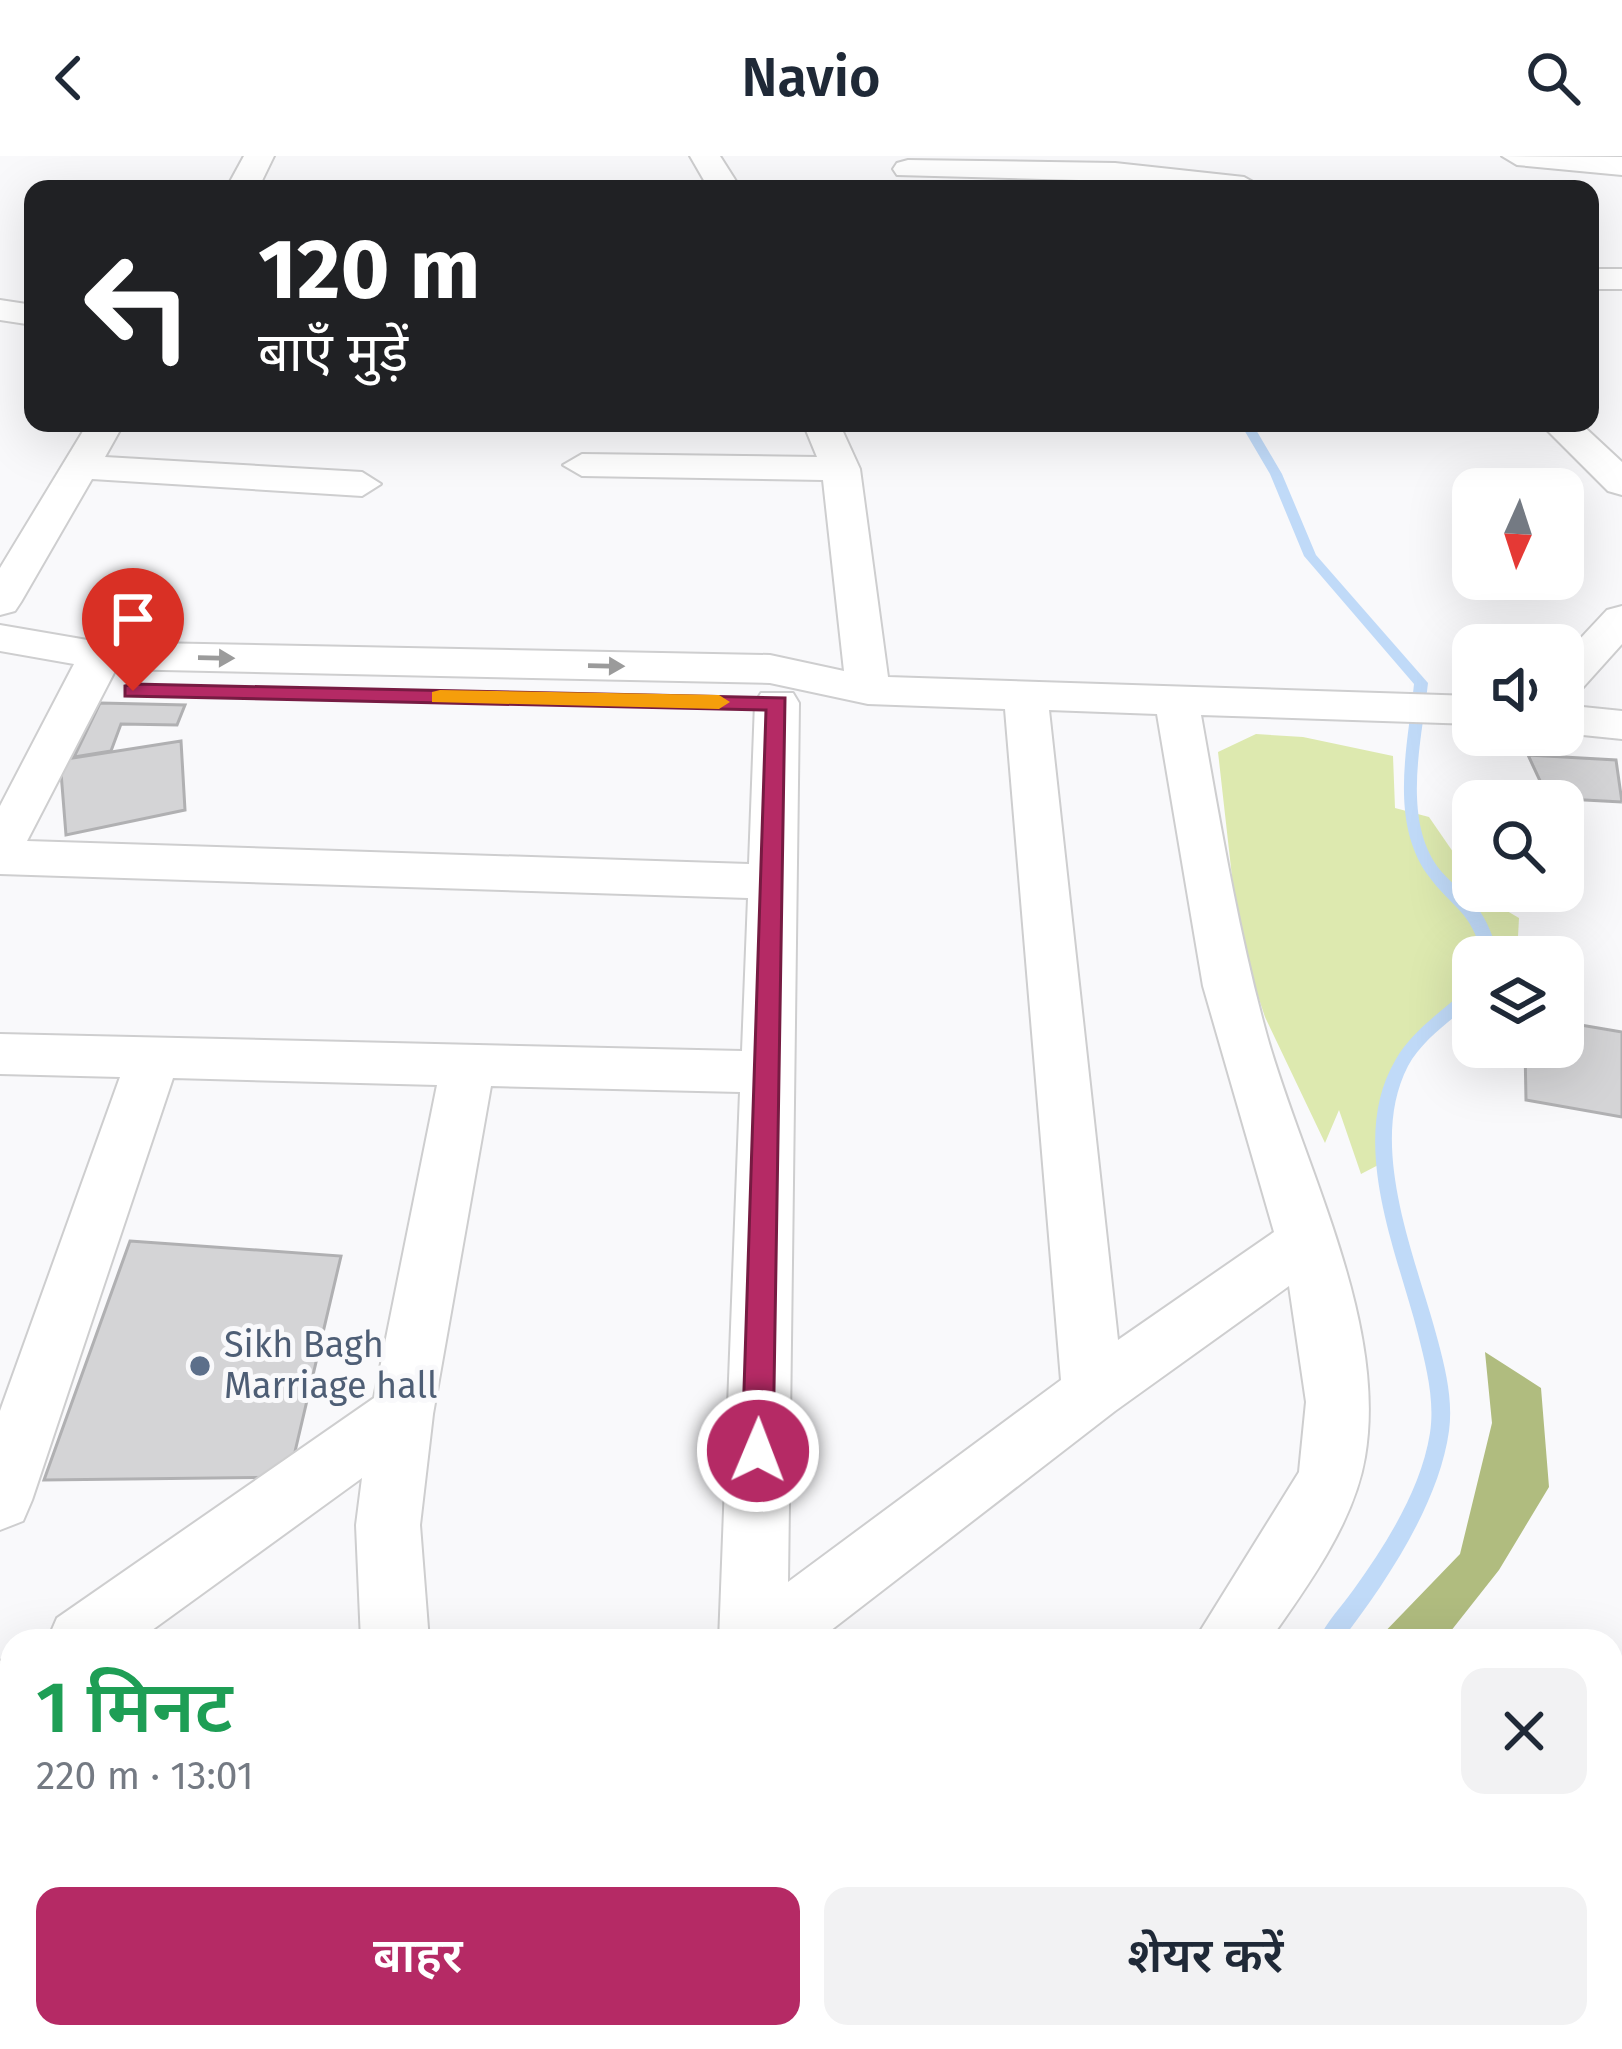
<!DOCTYPE html>
<html lang="hi">
<head>
<meta charset="utf-8">
<style>
	body { margin:0; font-family:"Fira Sans","Noto Sans Devanagari",sans-serif; background:#f2f2f3; color:#1f2937; height:100vh; display:flex; flex-direction:column; font-size:45px; white-space:nowrap }
	* { box-sizing:border-box; margin:0 }
	p { font-size:39px; color:#747a83 }
	.icon { flex:none; width:66px; height:66px; fill:none; stroke:currentColor; stroke-width:2; stroke-linecap:round; stroke-linejoin:round }
	.map { position:relative; flex:1; overflow:hidden }
	.drawer { position:absolute; left:0px; top:1473px; width:1623px; height:420px; display:flex; flex-direction:column; background:#fff; border-radius:36px 36px 0 0; box-shadow:0 12px 48px #0002 }
	.drawer>* { flex:none }
	.hud { position:absolute; left:24px; top:24px; width:1575px; height:252px; border-radius:24px; box-shadow:0 12px 48px #0002; background:#202124; color:#fff; overflow:hidden }
	.needle { width:78px; rotate:183deg }
	.controls { position:absolute; left:1452px; top:312px; display:grid; gap:24px }
	.controls a { display:grid; place-items:center; width:132px; height:132px; border-radius:24px; background:#fff; box-shadow:0 12px 48px #0002; font-size:60px }
	.pin { position:absolute; display:grid; place-items:center; width:102px; height:102px; color:#fff; margin:-123px -51px; border-radius:50% 50% 50% 0; rotate:-45deg; box-shadow:0 0 12px #0007 }
	.pin .icon { rotate:45deg }
	.me { position:absolute; width:132px; margin:-66px; rotate:1deg; stroke-linejoin:round; filter:drop-shadow(0 0 9px #0008) }
	.turn { display:flex; align-items:center; gap:42px; height:252px; padding:0 36px; font-size:54px }
	.turn .icon { width:156px; height:156px; stroke-width:2.5 }
	.turn b { display:block; font-size:84px; line-height:102px }
	.round { display:grid; place-items:center; flex:none; width:126px; height:126px; border-radius:24px; background:#f2f2f3 }
	.overview { display:flex; align-items:center; justify-content:space-between; height:204px; padding:0 36px }
	h1 { font-size:72px; font-weight:600; line-height:90px; color:#1e9e55 }
	.cta { display:flex; gap:24px; margin-top:auto; padding:24px 36px }
	.cta a { flex:1; height:138px; border-radius:24px; background:#b52a65; color:#fff; font-size:48px; font-weight:600; line-height:138px; text-align:center }
	.cta a+a { background:#f2f2f3; color:#1f2937 }
	header { display:flex; justify-content:space-between; align-items:center; height:156px; padding:0 36px; background:#fff; font-size:54px; font-weight:600 }
	.map>svg:first-child { display:block }
	.green { fill:#dde9af }
	.forest { fill:#b0bc7f }
	.lines { fill:none; stroke-linecap:round; stroke-linejoin:round }
	.stream { fill:#c0daf8; fill-rule:evenodd }
	.building { fill:#d4d4d6; stroke:#b0b0b2; stroke-width:3 }
	.street-casing { stroke:#cececf; stroke-width:4 }
	.street { fill:#fff; fill-rule:evenodd }
	.oneway { fill:#9b9b9b }
	.route { fill:#b52a65; stroke:#761b42; stroke-width:3 }
	.slow { fill:#f59e0b }
	.service-dot { fill:#5c6f8a; stroke:#f9f9fb; stroke-width:4.5 }
	.labels { text-anchor:middle; dominant-baseline:central; stroke-width:10; stroke-linejoin:round; paint-order:stroke }
	.service-label { font-size:36px; fill:#4e5e75; stroke:#f9f9fb; text-anchor:start }
</style>
</head>
<body>
<header><svg class="icon" aria-label="back" viewBox="0 0 24 24"><path d="M15 5l-7 7 7 7"/></svg>Navio<svg class="icon" aria-label="search" viewBox="0 0 24 24"><circle cx="10" cy="10" r="6"/><path d="M15 15l6 6"/></svg></header>
<div class="map">
<svg width="1622" height="1893" viewBox="0 0 1622 1893">
	<rect width="100%" height="100%" fill="#f9f9fb"/>
	<path class="green" d="M1256,578L1303,581L1393,600L1395,652L1429,661L1473,725V735L1519,762L1517,799L1473,801V837C1407,894 1388,917 1384,1006L1361,1018L1339,954L1325,987L1265,861L1239,783L1218,596Z"/>
	<path class="forest" d="M1485,1196L1541,1232L1549,1331L1499,1414L1443,1485H1376L1460,1398L1492,1267Z"/>
	<g class="lines">
		<g class="stream">
			<path d="M1240,267H1252L1282,318L1316,399L1428,527C1422,583 1402,660 1437,710C1448,725 1464,736 1476,750C1488,765 1494,783 1499,801H1483C1470,752 1453,754 1427,718C1389,663 1408,589 1414,528L1304,400L1270,318Z"/>
			<path d="M1473,831V846C1451,864 1422,884 1408,910C1366,991 1417,1104 1438,1185C1446,1215 1453,1245 1449,1275C1439,1348 1385,1428 1341,1485H1318C1326,1466 1342,1450 1354,1433C1387,1387 1421,1333 1430,1277C1435,1244 1426,1210 1418,1178C1397,1095 1347,985 1396,903C1412,875 1443,854 1467,833Z"/>
			<path d="M1097,1881H1122L1127,1893H1102Z"/>
		</g>
	</g>
	<g class="building">
		<path d="M100,547L185,549L177,569L121,568L111,595L74,601Z"/>
		<path d="M181,585L185,654L66,679L60,604Z"/>
		<path d="M1528,599L1616,604L1622,646L1548,642Z"/>
		<path d="M1563,866L1622,876V961L1526,944L1525,891H1563Z"/>
		<path d="M130,1085L341,1100L289,1321L44,1324Z"/>
	</g>
	<g class="lines">
		<g class="street-casing">
			<g id="street">
				<path d="M244,0H274L258,33H226Z"/>
				<path d="M690,0H720L741,33H709Z"/>
				<path d="M1502,0L1622,1V19L1517,9Z"/>
				<path d="M908,4L1115,7L1244,21L1260,30L1186,33L1115,25L897,19L893,13L897,7Z"/>
				<rect x="1590" y="113" width="32" height="20"/>
				<path d="M0,144L33,149V169L0,164Z"/>
				<path d="M88,267H124L105,301L362,316L381,328L362,340L92,323L21,446L15,455L0,459V412Z"/>
				<path d="M803,267H839L860,313L888,521L1473,540V568L1201,559C1220,666 1238,775 1267,880C1303,1008 1388,1166 1365,1301C1354,1367 1307,1431 1269,1485H1194L1299,1316L1306,1246L1289,1130L1115,1255L817,1485H719L740,936L491,930L433,1258L420,1369L429,1485H361L356,1369L362,1322L137,1485H47L57,1462L374,1242L437,929L173,922L32,1344L23,1365L0,1374V1255L120,921L0,918V878L742,895L748,742L0,718V650L74,508L0,495V469L99,486L770,499L844,515L823,324L582,320L563,309L582,298L817,301ZM116,513L770,527L868,548L1005,553L1061,1224L788,1426L799,547L793,537H761L755,547L749,708L27,685ZM1049,554L1157,558L1203,830L1274,1076L1118,1184Z"/>
				<path d="M1540,267H1580L1622,306V339L1608,335Z"/>
				<path d="M1622,450V488L1578,537L1563,541V501L1607,454Z"/>
				<path d="M1563,549L1622,555V583L1563,577Z"/>
				<path d="M12,1500V1572L0,1577V1505Z"/>
				<path d="M204,1881H292L287,1893H199Z"/>
				<path d="M964,1881H1042L1041,1893H963Z"/>
			</g>
		</g>
		<use href="#street" class="street"/>
	</g>
	<defs><path id="oneway-solid" d="M-6-.8H1V-3.2L6.5 0L1 3.2V.8H-6Z" transform="scale(3)"/></defs>
	<g class="oneway">
		<use href="#oneway-solid" transform="translate(216 502) rotate(1)"/>
		<use href="#oneway-solid" transform="translate(606 510) rotate(1)"/>
	</g>
	<path class="route" d="M133,528L785,542L773,1295L769,1305L758,1310L746,1305L742,1295L766,554L125,540V530Z"/>
	<path class="slow" d="M440,534L719,539L730,546L719,553L432,546V536Z"/>
	<circle class="service-dot" cx="200" cy="1210" r="12"/>
	<g class="labels">
		<g class="service-label">
			<text x="224" y="1189">Sikh Bagh<tspan x="224" dy="41">Marriage hall</tspan></text>
		</g>
	</g>
</svg>
<div class="controls">
<a><svg class="needle" viewBox="-14 -14 28 28"><path d="M0-13l5 13h-10z" fill="#e53935"/><path d="M0 13l5-13h-10z" fill="#747a83"/></svg></a>
<a><svg class="icon" aria-label="sound" viewBox="0 0 24 24"><path d="M4 9h4l5-4v14l-5-4H4zM17 9q2 3 0 6"/></svg></a>
<a><svg class="icon" aria-label="search" viewBox="0 0 24 24"><circle cx="10" cy="10" r="6"/><path d="M15 15l6 6"/></svg></a>
<a><svg class="icon" aria-label="layers" viewBox="0 0 24 24"><path d="M12 4l9 5-9 5-9-5zM3 14l9 5 9-5"/></svg></a>
</div>
<div class="pin" style="left:133px;top:535px;background:#d93025"><svg class="icon" aria-label="arrive" viewBox="0 0 24 24"><path d="M6 21V4h12l-3 4 3 4H6"/></svg></div>
<svg class="me" style="left:758px;top:1295px" viewBox="-20 -20 40 40"><circle r="17" fill="#b52a65" stroke="#fff" stroke-width="3"/><path d="M0-11L8 9 0 5-8 9z" fill="#fff"/></svg>
<div class="hud">
<div class="turn"><svg class="icon" aria-label="left" viewBox="0 0 24 24"><path d="M17 20v-9H6M10 6l-5 5 5 5"/></svg><div><b>120 m</b>बाएँ मुड़ें</div></div>
</div>
<section class="drawer">
<div class="overview"><div><h1>1 मिनट</h1><p>220 m · 13:01</p></div><a class="round"><svg class="icon" aria-label="close" viewBox="0 0 24 24"><path d="M6 6l12 12M18 6L6 18"/></svg></a></div>
<div class="cta"><a>बाहर</a><a>शेयर करें</a></div>
</section>
</div>
</body>
</html>
